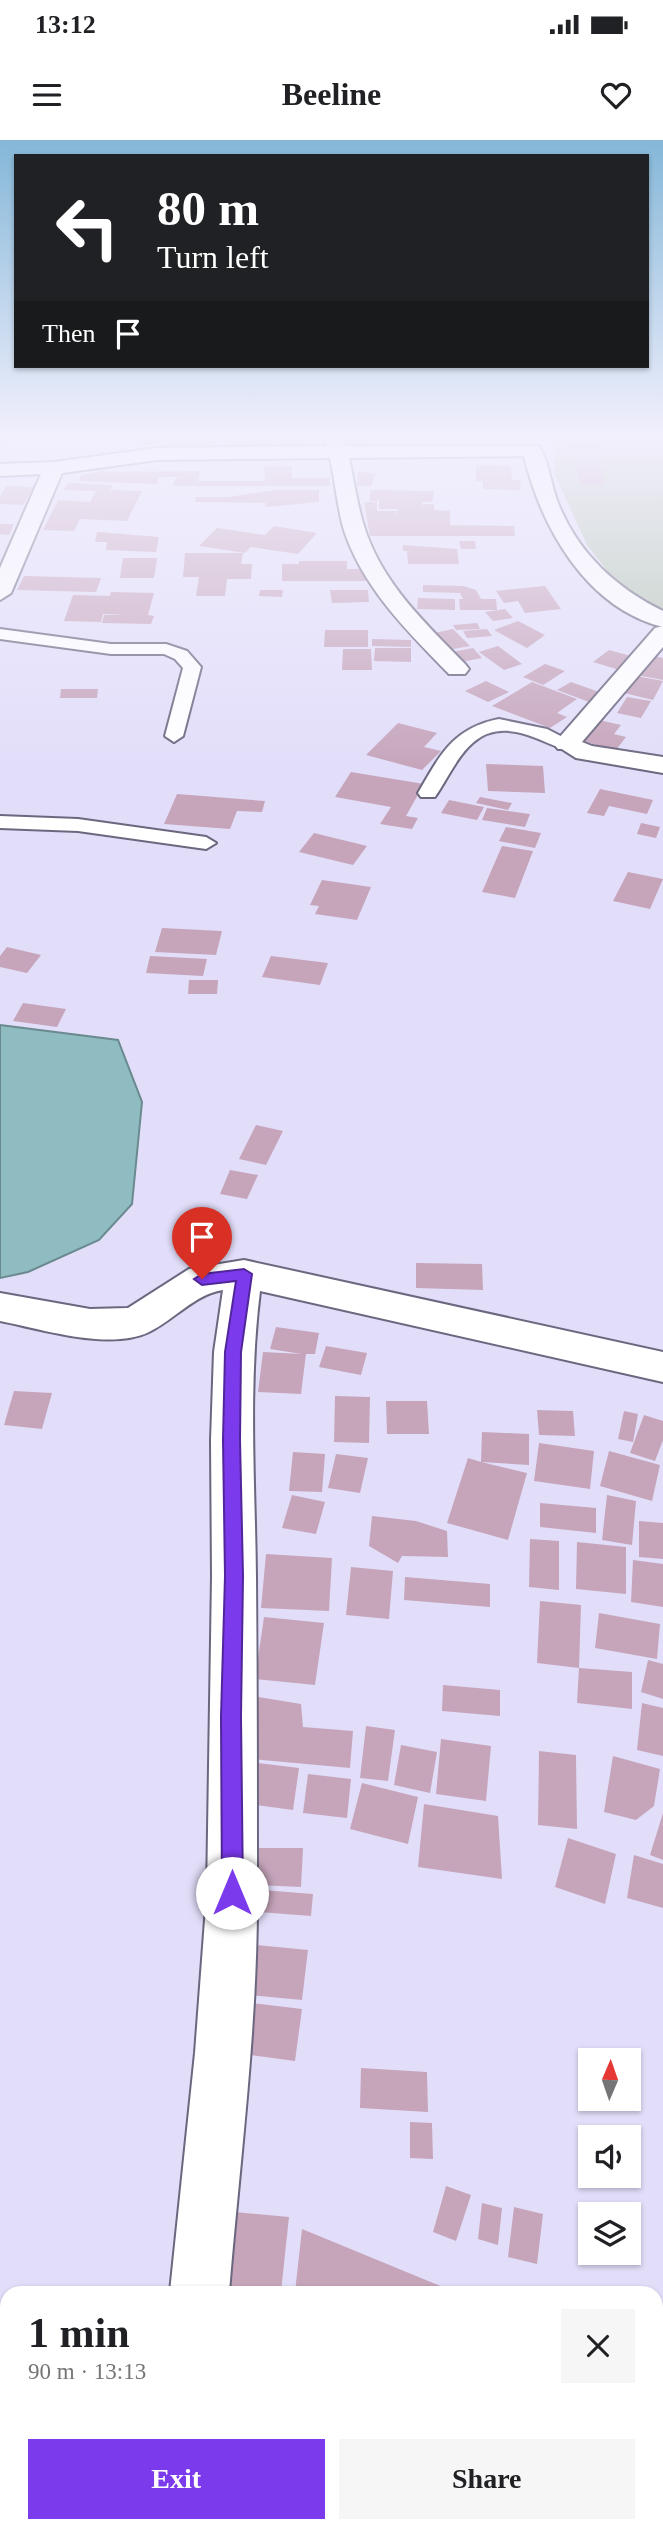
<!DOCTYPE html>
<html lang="en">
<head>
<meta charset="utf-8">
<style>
	body { margin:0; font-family:"Times New Roman",serif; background:#f6f6f6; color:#202124; height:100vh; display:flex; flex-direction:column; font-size:26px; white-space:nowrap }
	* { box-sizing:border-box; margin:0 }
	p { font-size:23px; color:#757577 }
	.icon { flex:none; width:38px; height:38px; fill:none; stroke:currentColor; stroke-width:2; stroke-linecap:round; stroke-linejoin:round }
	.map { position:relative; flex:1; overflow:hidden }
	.panel { position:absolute; left:0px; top:2146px; width:663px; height:247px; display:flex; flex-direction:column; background:#fff; border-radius:21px 21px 0 0; box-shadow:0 2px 5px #0004 }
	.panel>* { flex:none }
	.banner { position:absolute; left:14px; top:14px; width:635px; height:214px; border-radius:0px; box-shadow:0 2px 5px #0004; background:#202124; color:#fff; overflow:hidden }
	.needle { width:46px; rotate:2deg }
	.tools { position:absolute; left:578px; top:1908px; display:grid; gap:14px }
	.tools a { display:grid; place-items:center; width:63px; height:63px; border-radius:0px; background:#fff; box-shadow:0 2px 5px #0004; font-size:35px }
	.pin { position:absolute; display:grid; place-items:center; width:60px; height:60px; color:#fff; margin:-72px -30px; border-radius:50% 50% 50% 0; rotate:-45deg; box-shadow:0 0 7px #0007 }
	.pin .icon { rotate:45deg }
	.me { position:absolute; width:77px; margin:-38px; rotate:0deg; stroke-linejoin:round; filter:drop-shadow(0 0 5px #0008) }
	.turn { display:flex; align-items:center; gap:24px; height:147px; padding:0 28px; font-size:32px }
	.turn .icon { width:91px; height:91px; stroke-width:2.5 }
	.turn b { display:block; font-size:49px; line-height:60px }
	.then { display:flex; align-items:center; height:66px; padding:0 28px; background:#0003; gap:14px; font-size:26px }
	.round { display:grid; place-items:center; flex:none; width:74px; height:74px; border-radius:0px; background:#f6f6f6 }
	.head { display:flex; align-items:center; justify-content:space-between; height:119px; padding:0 28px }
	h1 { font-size:42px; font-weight:600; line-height:52px }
	.primary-button { display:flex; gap:14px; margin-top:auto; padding:14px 28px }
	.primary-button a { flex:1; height:80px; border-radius:0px; background:#7c3aed; color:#fff; font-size:28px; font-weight:600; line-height:80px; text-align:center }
	.primary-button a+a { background:#f6f6f6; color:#202124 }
	.status { display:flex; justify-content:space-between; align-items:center; height:49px; padding:0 35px; background:#fff; direction:ltr }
	.status svg { height:19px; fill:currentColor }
	header { display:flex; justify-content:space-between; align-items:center; height:91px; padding:0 28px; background:#fff; font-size:32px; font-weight:600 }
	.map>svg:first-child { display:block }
	.green { fill:#b4c4b1 }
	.water { fill:#8fbcc0; stroke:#6a8a8f; stroke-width:2 }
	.building { fill:#c6a5bb }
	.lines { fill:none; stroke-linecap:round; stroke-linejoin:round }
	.service-casing { stroke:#6a677f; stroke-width:4 }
	.pedestrian-casing { stroke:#6a677f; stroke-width:4 }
	.minor-casing { stroke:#6a677f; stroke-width:4 }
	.service { fill:#fff; fill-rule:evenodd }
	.pedestrian { fill:#fff; fill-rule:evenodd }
	.minor { fill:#fff; fill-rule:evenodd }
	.route { fill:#7c3aed; stroke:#51269a; stroke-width:2 }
</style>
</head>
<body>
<div class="status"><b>13:12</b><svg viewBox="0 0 49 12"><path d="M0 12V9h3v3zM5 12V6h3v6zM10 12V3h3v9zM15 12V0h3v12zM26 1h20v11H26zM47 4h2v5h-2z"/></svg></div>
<header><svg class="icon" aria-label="menu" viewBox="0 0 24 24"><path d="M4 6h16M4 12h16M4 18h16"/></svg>Beeline<svg class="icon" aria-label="heart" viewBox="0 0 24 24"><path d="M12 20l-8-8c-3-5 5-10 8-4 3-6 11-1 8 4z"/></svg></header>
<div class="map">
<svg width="663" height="2392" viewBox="0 0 663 2392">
	<rect width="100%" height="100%" fill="#e2defa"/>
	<path class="green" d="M557,294H663V472L644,467L615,441L587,405L554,333Z"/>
	<path class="water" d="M0,885L118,900L142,962L132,1064L99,1100L28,1132L0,1138Z"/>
	<g class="building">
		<path d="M145,294H149L165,295L158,306L138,304Z"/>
		<path d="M229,294H252L251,297L275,294L274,307H228Z"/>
		<path d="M277,294H317L319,303L280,305Z"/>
		<path d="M352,294H370L371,304H342L341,296Z"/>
		<path d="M372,294H399L400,302H373Z"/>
		<path d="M405,294H432L433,298L406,299Z"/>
		<path d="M563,294L603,295L605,302H595L596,308L564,307Z"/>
		<path d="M168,296L197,298L190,308L161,306Z"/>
		<path d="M200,299L218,300L213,307L196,306Z"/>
		<path d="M575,320H599L605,345H580Z"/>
		<path d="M476,325L511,326L512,340H520L521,350L483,349V341H476Z"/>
		<path d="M264,326H292V338H330V346H173L175,339L180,337H158L157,344L79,341L81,335L106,330L104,332L200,331L198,341H265Z"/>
		<path d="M358,332L376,333L371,346H357Z"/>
		<path d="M68,343L113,345L110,350L142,351L127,381L80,379L74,391L43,390L58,360L90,362L96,351L64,350Z"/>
		<path d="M6,346L34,347L23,365L0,364V356Z"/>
		<path d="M275,350H319V362L265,367L266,363L195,362L196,357H228Z"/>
		<path d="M370,350L434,351L432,362H422V370L423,364H434V370L450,371V385L514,386L515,396H370L364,362H377V371H396V377L398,369H379V361H370Z"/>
		<path d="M0,384H14L9,395L0,394Z"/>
		<path d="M274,386L317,393L298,414L251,407L245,413L199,406L217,388L265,395Z"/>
		<path d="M97,392L159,397L156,412L106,410L107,402H95Z"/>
		<path d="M459,401H475L476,409H461Z"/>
		<path d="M403,405L457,409L459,424H408L407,411H403Z"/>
		<path d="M185,413H243L241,424H252L251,439H227L225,456H196L199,437H183Z"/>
		<path d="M123,418H157L154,438H120Z"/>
		<path d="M299,421H347V429H365L366,441H282V424H299Z"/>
		<path d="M24,436L101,438L96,452L17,450Z"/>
		<path d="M423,445L463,446L476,450L481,459H496L497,470H460L459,459H463L460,453L423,452Z"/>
		<path d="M545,446L561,469L525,473L518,461L504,463L496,451Z"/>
		<path d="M260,450H283L282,457L259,456Z"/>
		<path d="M330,450H368L369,462L332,463Z"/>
		<path d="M111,452L154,453L148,475L154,476L151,484L102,483L104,475L127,474H103L101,482L64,481L73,455L110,456Z"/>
		<path d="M418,458L455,459V470L417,469Z"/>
		<path d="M505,469L513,478L493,481L485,472Z"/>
		<path d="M518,481L545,495L527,508L494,490Z"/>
		<path d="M477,483L480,489L456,490L453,485Z"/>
		<path d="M453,489L470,506L448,510L430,494Z"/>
		<path d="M487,489L492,496L467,498L463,491Z"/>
		<path d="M325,490H368V507H324Z"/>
		<path d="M372,499L411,500V507L372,506Z"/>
		<path d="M498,506L522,524L504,530L479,512Z"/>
		<path d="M375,508H411V522L374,521Z"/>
		<path d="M473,508L482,518L461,522L452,512Z"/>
		<path d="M343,509H371L372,530H342Z"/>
		<path d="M609,510L638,518L623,531L593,522Z"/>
		<path d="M650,515L663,518V540L637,535Z"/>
		<path d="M545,524L565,531L543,545L523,537Z"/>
		<path d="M636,536L663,541L653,560L624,553Z"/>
		<path d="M486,541L509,552L488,562L465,551Z"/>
		<path d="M532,542L577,559L557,573L567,577L550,588L492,566Z"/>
		<path d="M571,542L602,553L589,562L557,550Z"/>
		<path d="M61,549H98L97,558H60Z"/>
		<path d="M627,557L651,561L641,578L617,573Z"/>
		<path d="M599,580L621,585L614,594L626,597L616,610L582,601Z"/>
		<path d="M398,583L437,593L424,607L441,611L422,630L366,615Z"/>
		<path d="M486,624L543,626L545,653L488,651Z"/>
		<path d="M351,632L424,644L406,676L418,678L412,689L380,684L391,667L335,657Z"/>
		<path d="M600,649L653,660L647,674L609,666L604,676L587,673Z"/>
		<path d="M177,654L265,661L262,672L237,671L230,689L164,684Z"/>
		<path d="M480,657L512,663L508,670L476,663Z"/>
		<path d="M449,660L484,667L477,680L441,673Z"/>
		<path d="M487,668L530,674L525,687L482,680Z"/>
		<path d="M641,683L660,687L656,698L637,694Z"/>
		<path d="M506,687L541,693L535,708L499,701Z"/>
		<path d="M314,693L367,706L353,725L299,712Z"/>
		<path d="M502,706L533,711L515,758L482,752Z"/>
		<path d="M628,732L663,739L650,769L613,761Z"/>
		<path d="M322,740L371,747L357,780L315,774L319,766L310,765Z"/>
		<path d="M162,788L222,791L216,815L155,812Z"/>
		<path d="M7,807L41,815L27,833L0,827V816Z"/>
		<path d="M150,816L207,819L203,836L146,833Z"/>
		<path d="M271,816L328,823L320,845L262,837Z"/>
		<path d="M189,840H218L217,854H188Z"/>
		<path d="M23,863L66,869L57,887L13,881Z"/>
		<path d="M256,985L283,991L266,1025L239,1019Z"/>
		<path d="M230,1030L258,1035L247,1059L220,1054Z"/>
		<path d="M416,1123L482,1124L483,1150L416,1148Z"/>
		<path d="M276,1187L319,1193L315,1214H306L301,1254L258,1252L263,1212L302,1214L270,1209Z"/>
		<path d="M326,1206L367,1213L361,1235L319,1227Z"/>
		<path d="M14,1251L52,1253L42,1289L4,1285Z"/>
		<path d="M335,1256L370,1257L369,1303L334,1302Z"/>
		<path d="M386,1261H427L429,1294H387Z"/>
		<path d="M537,1270L573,1271L575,1296L539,1295Z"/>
		<path d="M624,1271L638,1274L633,1302L618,1299Z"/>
		<path d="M644,1275L663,1281V1300L655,1321L630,1313Z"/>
		<path d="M482,1292L529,1294V1325L481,1322L527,1333L508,1400L447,1383L468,1318L481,1322Z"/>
		<path d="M539,1303L594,1311L590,1349L534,1341Z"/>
		<path d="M609,1311L660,1325L652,1361L600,1346Z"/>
		<path d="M293,1312L325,1314L322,1352L289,1351Z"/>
		<path d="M336,1314L368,1318L360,1353L328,1348Z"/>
		<path d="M292,1355L325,1362L316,1394L282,1388Z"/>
		<path d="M607,1355L636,1361L632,1405L602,1400Z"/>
		<path d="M540,1363L596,1368V1393L540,1387Z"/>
		<path d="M372,1376L416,1381L447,1391L448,1417L402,1416L398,1423L369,1406Z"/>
		<path d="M639,1381L663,1383V1419L639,1417Z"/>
		<path d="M530,1399L559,1401V1450L529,1447Z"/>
		<path d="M577,1402L626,1407V1454L576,1449Z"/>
		<path d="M266,1414L332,1418L329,1471L261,1468Z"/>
		<path d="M633,1420L663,1424V1467L631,1462Z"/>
		<path d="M351,1427L393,1431L389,1479L346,1475Z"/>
		<path d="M405,1437L490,1444V1467L404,1460Z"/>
		<path d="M540,1461L581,1465L579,1528L537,1523Z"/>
		<path d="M599,1473L660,1484L657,1519L595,1508Z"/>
		<path d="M264,1477L324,1483L315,1545L255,1539Z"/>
		<path d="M648,1520L663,1524V1559L641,1552Z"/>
		<path d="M579,1528L632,1532V1569L577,1563Z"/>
		<path d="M443,1545L500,1550V1576L442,1571Z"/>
		<path d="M252,1556L301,1564L303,1587L353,1591L350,1628L240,1618Z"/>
		<path d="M642,1563L663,1568V1616L637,1610Z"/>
		<path d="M366,1586L395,1590L388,1641L360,1638Z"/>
		<path d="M441,1599L491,1606L486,1661L436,1654Z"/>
		<path d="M401,1605L437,1612L430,1653L394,1645Z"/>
		<path d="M539,1611L576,1615L577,1689L538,1685Z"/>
		<path d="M613,1616L660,1629L654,1666L636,1680L604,1672Z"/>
		<path d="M250,1622L299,1628L293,1670L242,1663Z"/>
		<path d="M308,1634L351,1639L347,1678L303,1673Z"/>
		<path d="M362,1643L418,1657L408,1704L350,1689Z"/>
		<path d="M424,1664L498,1676L502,1739L418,1727Z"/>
		<path d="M663,1673V1720L650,1715Z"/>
		<path d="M568,1698L616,1714L605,1764L555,1747Z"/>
		<path d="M258,1708H303L301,1747L256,1745Z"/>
		<path d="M634,1715L663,1724V1768L627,1758Z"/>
		<path d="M262,1750L313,1754L311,1776L259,1772Z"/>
		<path d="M246,1804L308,1810L302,1860L239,1854Z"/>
		<path d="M244,1862L302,1869L295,1921L236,1913Z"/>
		<path d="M361,1928L427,1932L428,1972L360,1968Z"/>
		<path d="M410,1982L432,1983L433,2019L410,2018Z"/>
		<path d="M446,2046L471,2055L456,2101L433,2092Z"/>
		<path d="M482,2063L502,2068L498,2105L478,2099Z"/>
		<path d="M514,2067L543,2074L537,2124L508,2117Z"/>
		<path d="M213,2070L289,2077L281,2152H203Z"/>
		<path d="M302,2089L455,2152H295Z"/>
		<path d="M656,2235L663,2238V2392H269L270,2385H656Z"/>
	</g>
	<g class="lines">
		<g class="service-casing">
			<g id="service">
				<path d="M0,294H11L0,303Z"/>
				<path d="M0,489L111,504H166L187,511L201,527L183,596L174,602L165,596L183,528L175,519L164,514H111L0,499Z"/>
				<path d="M499,579L547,589L576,604L567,610C549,605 534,595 516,592C470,583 456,626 435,657H421L418,653C440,615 453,588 499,579Z"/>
				<path d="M0,676L78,679L206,697L216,703L206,709L78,691L0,688Z"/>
			</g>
		</g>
		<g class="pedestrian-casing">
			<path id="pedestrian" d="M663,486V507L576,609H558L554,604L558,599L655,488Z"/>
		</g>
		<g class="minor-casing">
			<g id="minor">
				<path d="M323,294H341L346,306H539C549,322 551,345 558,363C578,413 616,448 663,471V487C586,468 541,387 524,316L349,318C354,340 357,364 364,386C381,442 425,483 465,524L469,529L465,534H449C407,491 361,446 343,387C337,364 335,341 330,318L157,320L62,333L11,453L0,460V428L41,334L0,336V324L54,322L157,308L327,306Z"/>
				<path d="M567,596L592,606L663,617V633L576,618L554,604L558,599Z"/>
				<path d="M244,1120L663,1212V1242L260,1151C248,1247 255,1341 256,1437C257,1541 257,1646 257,1750C258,1884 240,2019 229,2152H170L195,1913L207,1753L212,1436L211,1300L214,1212L223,1150C195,1154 174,1180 149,1192C110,1211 41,1189 0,1181V1153L90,1169L128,1168L189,1129Z"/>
				<rect x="147" y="2385" width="64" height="7"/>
			</g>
		</g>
		<use href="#service" class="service"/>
		<use href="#pedestrian" class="pedestrian"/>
		<use href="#minor" class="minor"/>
	</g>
	<linearGradient id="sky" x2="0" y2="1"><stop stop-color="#84b7d8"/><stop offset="0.47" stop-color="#f2f0fd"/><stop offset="1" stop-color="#f2f0fd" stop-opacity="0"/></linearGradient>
	<rect width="663" height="629" fill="url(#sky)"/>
	<path class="route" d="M244,1129L252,1134L241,1212L240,1300L243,1436L241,1577L243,1753L240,1761L232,1764L225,1761L222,1753L221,1577L225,1436L223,1300L225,1212L236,1141L202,1145L194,1139L202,1134Z"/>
</svg>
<div class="tools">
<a><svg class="needle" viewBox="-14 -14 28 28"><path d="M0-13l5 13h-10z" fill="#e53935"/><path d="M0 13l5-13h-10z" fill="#757577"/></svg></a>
<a><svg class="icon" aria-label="sound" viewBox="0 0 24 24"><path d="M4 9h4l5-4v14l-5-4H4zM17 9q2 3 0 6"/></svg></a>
<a><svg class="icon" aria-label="layers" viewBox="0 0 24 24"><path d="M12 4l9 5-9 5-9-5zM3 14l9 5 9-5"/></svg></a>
</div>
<div class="pin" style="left:202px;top:1139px;background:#d93025"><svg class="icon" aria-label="arrive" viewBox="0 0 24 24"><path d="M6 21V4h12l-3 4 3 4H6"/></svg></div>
<svg class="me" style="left:232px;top:1753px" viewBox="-20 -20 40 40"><circle r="19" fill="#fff"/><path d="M0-13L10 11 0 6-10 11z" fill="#7c3aed"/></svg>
<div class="banner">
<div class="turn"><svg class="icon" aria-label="left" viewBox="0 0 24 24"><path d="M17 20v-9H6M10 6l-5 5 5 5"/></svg><div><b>80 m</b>Turn left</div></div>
<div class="then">Then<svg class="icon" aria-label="arrive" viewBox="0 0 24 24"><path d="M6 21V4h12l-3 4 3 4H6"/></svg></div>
</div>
<section class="panel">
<div class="head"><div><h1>1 min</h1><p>90 m · 13:13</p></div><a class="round"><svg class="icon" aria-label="close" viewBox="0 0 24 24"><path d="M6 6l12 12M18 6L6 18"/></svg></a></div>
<div class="primary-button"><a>Exit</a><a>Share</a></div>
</section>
</div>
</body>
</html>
